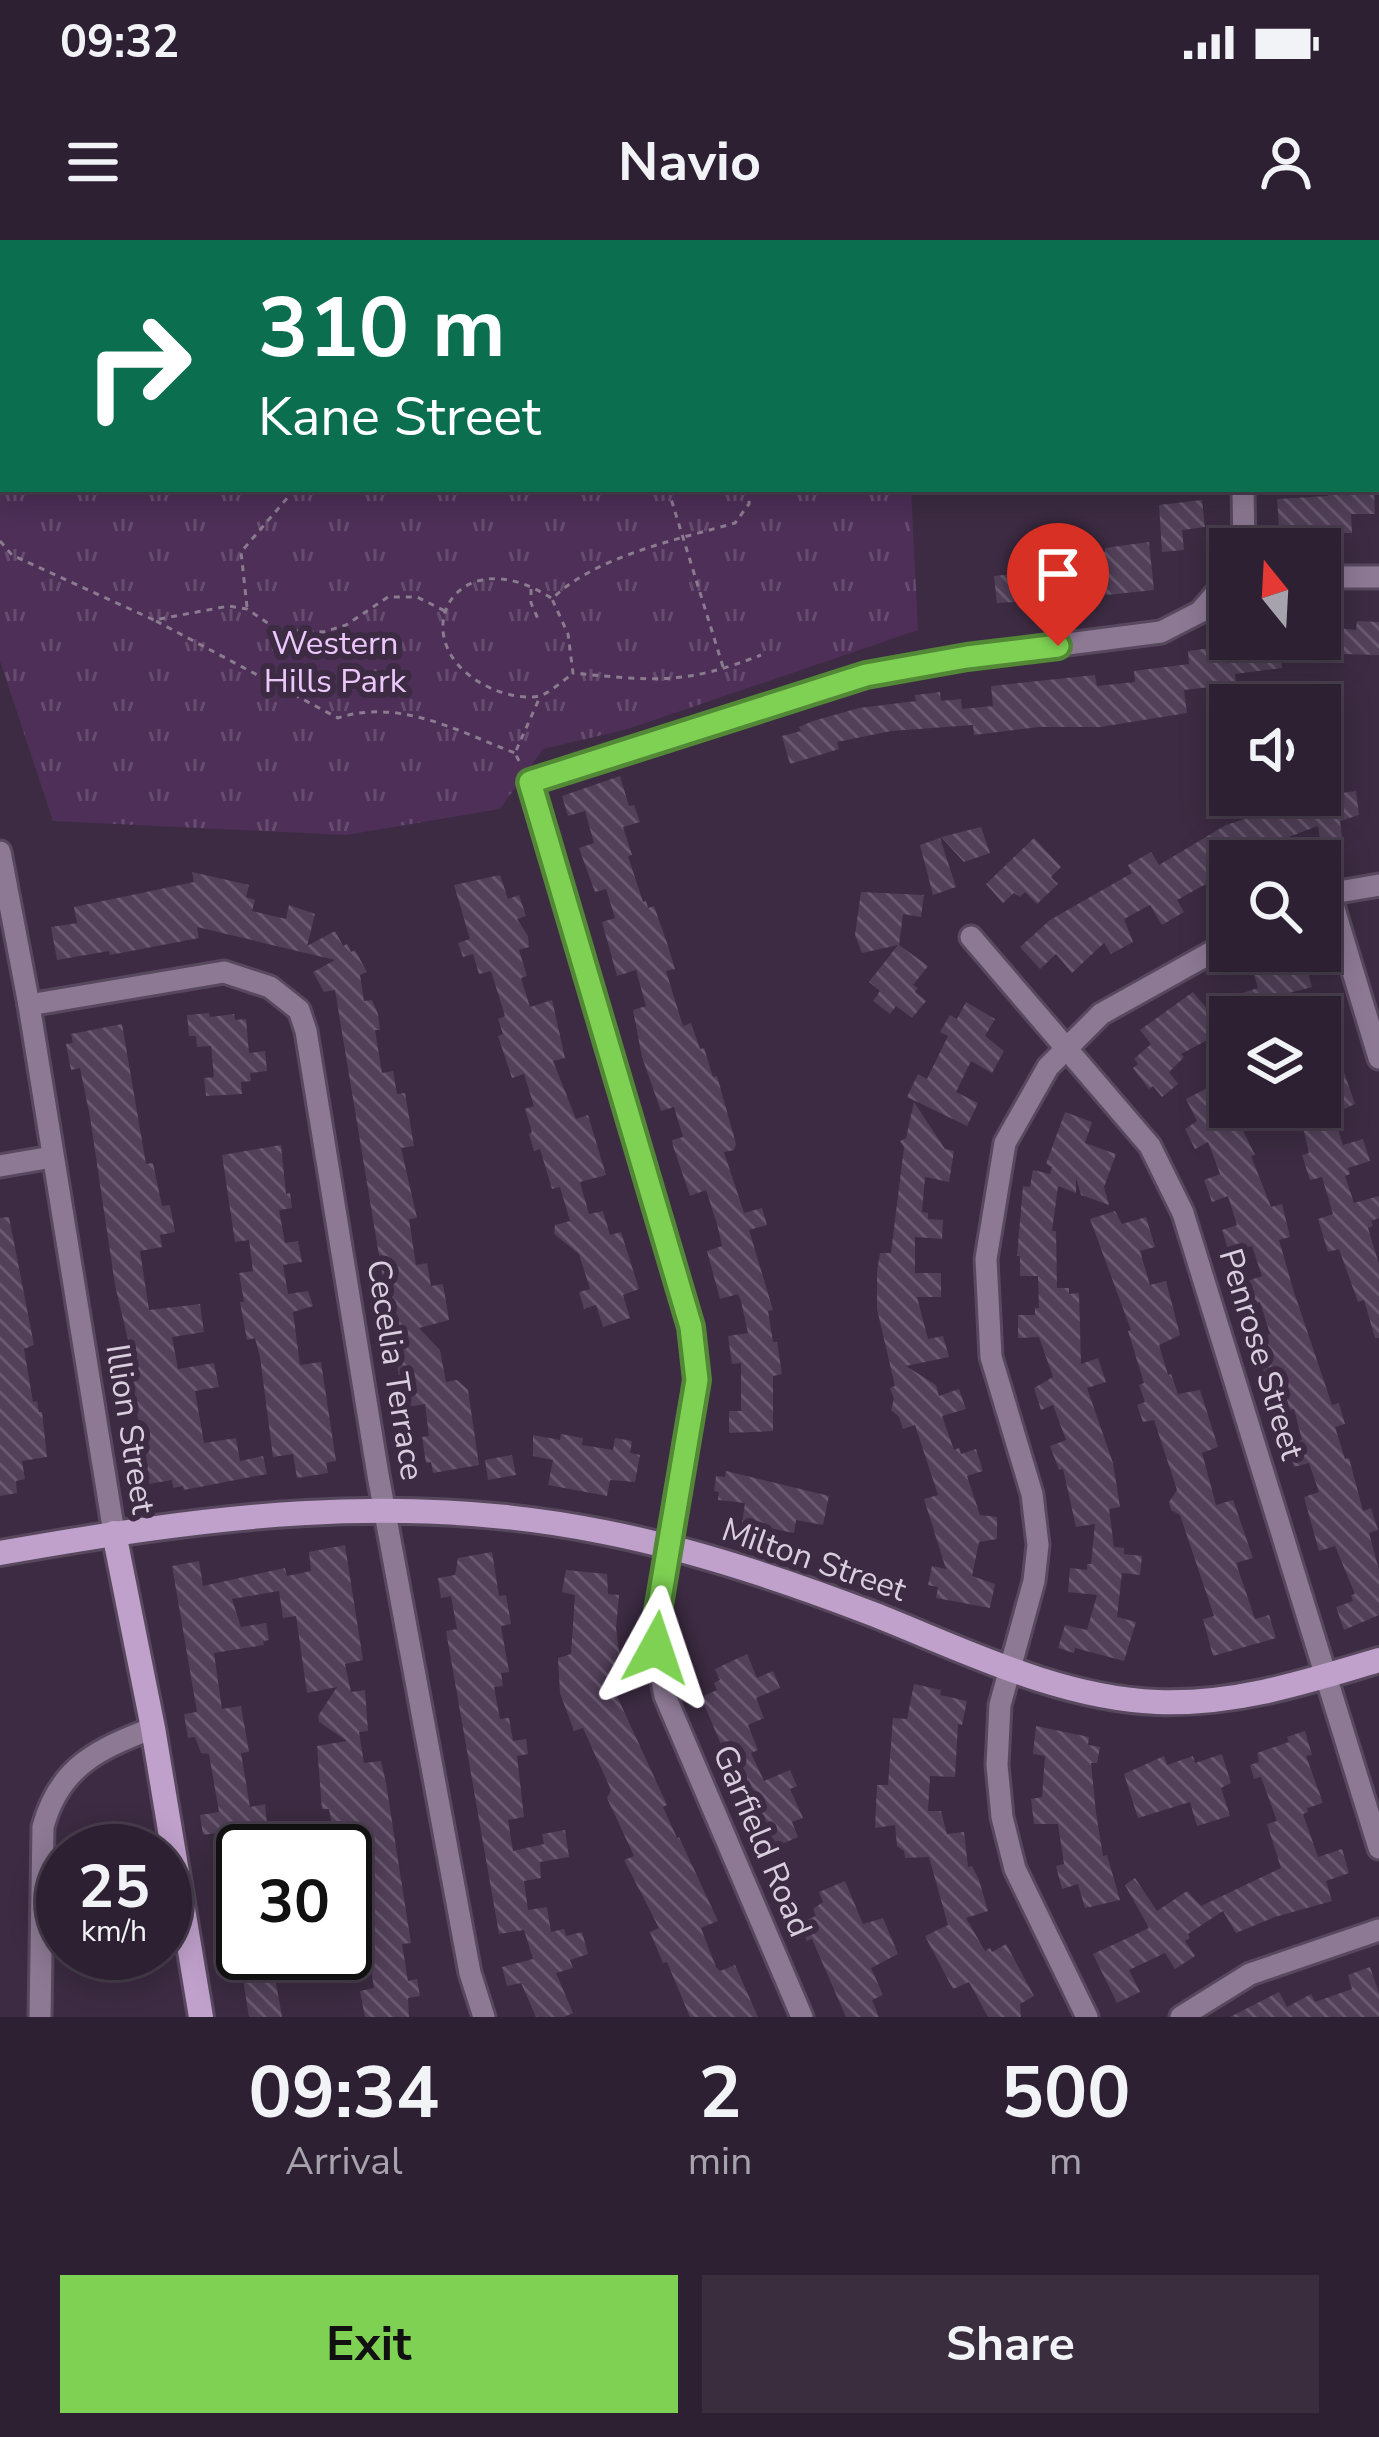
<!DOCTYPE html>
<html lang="en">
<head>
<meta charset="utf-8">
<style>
	body { margin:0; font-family:"Nunito Sans",sans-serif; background:#392d3e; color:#f1f3f6; height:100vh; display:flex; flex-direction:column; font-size:45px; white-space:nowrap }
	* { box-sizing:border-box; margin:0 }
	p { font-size:39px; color:#a7a3ac }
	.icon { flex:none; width:66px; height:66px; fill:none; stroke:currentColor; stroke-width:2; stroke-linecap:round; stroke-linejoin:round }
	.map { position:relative; height:1777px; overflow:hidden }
	.side { display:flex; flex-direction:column; background:#2d2032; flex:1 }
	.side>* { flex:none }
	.hud { position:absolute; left:0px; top:0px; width:1380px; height:252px; box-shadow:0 6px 30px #0003,0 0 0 3px #483e4d; background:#0b6e4f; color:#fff; overflow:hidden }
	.needle { width:78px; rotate:342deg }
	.buttons { position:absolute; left:1209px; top:288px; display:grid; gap:24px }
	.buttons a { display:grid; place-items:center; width:132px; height:132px; border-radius:0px; background:#2d2032; box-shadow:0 6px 30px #0003,0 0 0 3px #483e4d; font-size:60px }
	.speed { position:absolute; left:36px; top:1584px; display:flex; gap:24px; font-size:60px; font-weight:700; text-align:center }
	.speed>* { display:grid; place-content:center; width:156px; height:156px; border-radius:50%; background:#2d2032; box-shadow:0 6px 30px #0003,0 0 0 3px #483e4d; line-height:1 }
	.speed small { font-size:30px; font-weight:400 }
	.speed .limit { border:6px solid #111; border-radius:18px; background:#fff; color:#111 }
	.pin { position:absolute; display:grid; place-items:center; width:102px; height:102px; color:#fff; margin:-123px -51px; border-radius:50% 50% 50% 0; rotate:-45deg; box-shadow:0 0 12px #0007 }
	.pin .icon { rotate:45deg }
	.me { position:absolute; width:132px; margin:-66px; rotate:5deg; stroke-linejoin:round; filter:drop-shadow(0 0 9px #0008) }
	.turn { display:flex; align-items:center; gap:42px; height:252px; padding:0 60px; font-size:54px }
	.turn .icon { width:156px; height:156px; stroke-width:2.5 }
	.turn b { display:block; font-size:84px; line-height:102px }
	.eta { display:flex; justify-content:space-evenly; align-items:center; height:204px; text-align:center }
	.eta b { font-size:72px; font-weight:700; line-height:84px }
	.button { display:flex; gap:24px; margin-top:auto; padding:24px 60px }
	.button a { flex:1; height:138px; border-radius:0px; background:#7ed153; color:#111; font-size:48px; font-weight:700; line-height:138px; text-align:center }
	.button a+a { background:#392d3e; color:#f1f3f6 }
	.status { display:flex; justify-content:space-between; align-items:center; height:84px; padding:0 60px; background:#2d2032; direction:ltr }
	.status svg { height:33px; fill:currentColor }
	header { display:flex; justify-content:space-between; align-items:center; height:156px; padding:0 60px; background:#2d2032; font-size:54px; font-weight:700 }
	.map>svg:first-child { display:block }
	.park { fill:url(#park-tufts) }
	.building { fill:url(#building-back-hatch) }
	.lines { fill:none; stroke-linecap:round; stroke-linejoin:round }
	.lane-casing { stroke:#58485e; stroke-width:16 }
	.street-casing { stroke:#58485e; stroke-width:27 }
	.secondary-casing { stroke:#58485e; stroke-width:30 }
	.path { stroke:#8a7b8f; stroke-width:3; stroke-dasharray:6 6; stroke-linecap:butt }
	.lane { stroke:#8d7994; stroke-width:10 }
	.street { stroke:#8d7994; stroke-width:21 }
	.secondary { stroke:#c0a1cc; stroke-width:24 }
	.route-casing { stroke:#528836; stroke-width:30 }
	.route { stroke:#7ed153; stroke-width:21 }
	.labels { text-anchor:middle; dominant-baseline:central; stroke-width:12; stroke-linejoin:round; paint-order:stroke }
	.park-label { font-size:33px; fill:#ecc7fb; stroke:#3c2b42 }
	.street-label { font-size:33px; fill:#d9cedd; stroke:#3c2b42 }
</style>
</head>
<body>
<div class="status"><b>09:32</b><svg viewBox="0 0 49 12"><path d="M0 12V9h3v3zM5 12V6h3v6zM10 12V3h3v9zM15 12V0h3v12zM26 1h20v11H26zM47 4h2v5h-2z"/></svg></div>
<header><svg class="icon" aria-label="menu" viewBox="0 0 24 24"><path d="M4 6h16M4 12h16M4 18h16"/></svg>Navio<svg class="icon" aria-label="person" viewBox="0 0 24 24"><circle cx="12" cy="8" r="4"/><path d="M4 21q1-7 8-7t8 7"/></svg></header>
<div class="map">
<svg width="1379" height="1777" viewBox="0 0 1379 1777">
	<defs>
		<pattern id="park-tufts" width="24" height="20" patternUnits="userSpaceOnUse" patternTransform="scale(3)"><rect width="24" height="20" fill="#4d2f57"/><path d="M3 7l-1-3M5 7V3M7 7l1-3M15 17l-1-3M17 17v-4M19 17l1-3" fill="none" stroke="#664c6f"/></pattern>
		<pattern id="building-back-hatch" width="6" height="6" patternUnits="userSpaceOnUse" patternTransform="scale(3)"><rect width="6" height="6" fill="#524059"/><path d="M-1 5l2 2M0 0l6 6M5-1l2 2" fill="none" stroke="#6a5a70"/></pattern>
	</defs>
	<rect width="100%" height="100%" fill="#3c2b42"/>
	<g class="park">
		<path d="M385,0H854L857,3H384Z"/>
		<path d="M0,132L3,249H911L918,390L628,489L543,509L500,569L346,595L53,581L0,421Z"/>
	</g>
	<g class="building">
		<path d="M1328,249H1374L1375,274H1351L1352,293H1298V285L1279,286L1277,259L1328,256Z"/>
		<path d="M1202,260L1205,287L1182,290L1184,310L1162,312L1159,265Z"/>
		<path d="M1149,302L1154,350L1097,356L1098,361L1077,363L1075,342L1042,346V368L1022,369L1016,362L997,363L994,336L1014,334L1012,315L1039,312V319L1105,312V308Z"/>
		<path d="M1357,381L1379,382V415L1340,414V418L1309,414L1308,423L1281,420L1282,428L1235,434L1236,444L1184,450L1187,473L1100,487H1039L974,495L973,485L891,491L837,502L839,509L790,524L782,496L801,491L799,487L813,481L859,468L916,461L915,455L940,452L941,461L961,459L962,469L993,466L991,446L1095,435L1097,446L1135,442L1134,431L1189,424L1188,411L1211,408L1210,399H1320V386L1356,390Z"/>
		<path d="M620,536L629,566L634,565L640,582L623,587L632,615L628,616L643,662L646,661L648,668L654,666L667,703L675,729L666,731L683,786L691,783L700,809L704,808L713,837L717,836L736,904L734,910L724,912L744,973L762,968L767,985L749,990L773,1070L768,1071L773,1102H777L782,1134L773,1136V1191L729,1193V1171H741V1123L732,1124L728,1096L748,1093L741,1061L738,1054L720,1059L707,1011L722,1006L717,984L706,950L690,956L673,906L672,900L683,897L674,867L661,871L642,817L633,770L646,766L636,730L617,736L602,682L615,678L606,649L595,652L579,608L594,603L585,571L568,576L562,556Z"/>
		<path d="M1356,551L1359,575L1340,581L1343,604L1321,607L1318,586L1286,598L1287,602L1281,604L1287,621H1262L1256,605L1224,623L1230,646L1212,655L1206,644L1177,660L1184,672L1162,685L1150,665L1124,679L1133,702L1111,714L1104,703L1072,733L1056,714L1040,729L1020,707L1050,680L1132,633L1128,625L1151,612L1159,625L1226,585L1267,572L1261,555H1288L1290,560Z"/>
		<path d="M981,587L990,613L964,622L941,597Z"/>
		<path d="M940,598L956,647L933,655L920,605Z"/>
		<path d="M1034,598L1061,627L1051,637L1058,644L1037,664L1025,652L1020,657L1014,653L1003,663L986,644Z"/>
		<path d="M192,632L249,645L246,657L255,660L252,671L286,679L289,665L315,674L307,706L335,691L343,706L347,704L351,712L355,710L367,732L360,735L364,761L372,760L378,774L380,790H375L382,833L393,831L397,854L405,853L414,906L401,908L417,978L409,979L416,1025L427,1023L431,1046L443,1044L449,1080L419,1088L440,1110L446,1142L457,1140L468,1150L479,1225L433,1233L431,1222L426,1223L422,1197L429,1196L425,1164L408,1167L405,1141L400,1142L335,750L324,752L313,732L335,720L197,687L199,698L110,715L109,711L57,720L51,687L77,683L74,667L194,642Z"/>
		<path d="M500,635L508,659L519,655L526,676L517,679L528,696L529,707L519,710L527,736L521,738L530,767L552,760L565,818L553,821L576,879L588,875L606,935L580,942L589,974L603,971L610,995L621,992L639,1049L623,1055L630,1078L603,1087L596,1065L584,1069L579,1052L590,1049L579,1014L554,994L555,985L570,981L560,947L552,949L540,909L534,911L529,894L532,892L525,869L534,866L524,834L512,838L498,796L503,794L498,779L505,776L491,731L479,734L473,714L463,717L458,703L470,699L454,645Z"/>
		<path d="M861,652L924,655L921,677L903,674L899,705L928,726L913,745L918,748L915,752L926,761L912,778L896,766L890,774L873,761L880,751L869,742L898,705L862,713L855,695Z"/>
		<path d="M1273,712L1281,731L1306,724L1312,747L1266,759L1269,769L1230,777V819L1217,795L1181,814L1184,817L1169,832L1178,844L1162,857L1153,846L1149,849L1133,828L1138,824L1134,819L1151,804L1140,790L1193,752L1208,770L1233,756L1258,748L1249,719Z"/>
		<path d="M966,762L995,779L985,796L1004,811L992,833L971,821L956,852L978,863L967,886L907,857L918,834L927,839L948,796L940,792L950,775L957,779Z"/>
		<path d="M209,773L210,777L234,774L235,780L246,779L249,813L265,811L267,831L250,833L251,841L241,842L242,854L206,856L204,838L214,837L211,806L197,807L196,796H189L187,775Z"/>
		<path d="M122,784L146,924L153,923L162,966L170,965L175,992L160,995L162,1007L140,1011L149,1070L200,1064L204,1092L172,1097L178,1129L214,1123L219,1147L195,1151L204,1203L236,1198L240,1221L263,1216L267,1234L184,1250L183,1246L173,1248L172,1240L149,1244L135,1161L128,1163L122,1123L127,1122L124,1101L128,1100L115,1045L90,877L80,828L71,830L66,804L73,803L71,794Z"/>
		<path d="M1336,809L1355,864L1333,874L1343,905L1363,899L1370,921L1348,928L1350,934L1345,936L1354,963L1379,956V978L1371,981L1373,986L1368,988L1379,1024V1098H1375L1364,1060L1358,1062L1339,1009L1328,1012L1318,979L1333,974L1322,937L1310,940L1302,915L1309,913L1298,867H1320V814Z"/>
		<path d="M1219,842L1255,915L1251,916L1271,967L1282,964L1290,997L1279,1000L1293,1049L1332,1165L1339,1163L1345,1184L1335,1187L1345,1219L1349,1218L1363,1271L1371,1268L1378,1290L1369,1293L1379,1330V1375L1344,1390L1336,1367L1353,1361L1351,1355L1355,1354L1335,1306L1319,1311L1304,1257L1319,1252L1309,1223L1294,1227L1287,1204L1302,1200L1294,1169L1276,1173L1254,1099L1270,1094L1260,1062L1246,1066L1239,1044L1262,1036L1252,1006L1229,1013L1222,990L1237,985L1228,956L1212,962L1204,940L1220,934L1208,902L1195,909L1185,889L1197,881L1186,859Z"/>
		<path d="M914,862L945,909L954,911L949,942L925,937L922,972L928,973V979L943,980L942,999L915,997V1033H941V1057H917L928,1099L943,1096L949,1117L906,1126L936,1145L939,1156L959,1149L966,1169L942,1176L954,1210L959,1208L961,1214L976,1209L983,1231L967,1236L980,1275L997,1277V1299L979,1302L972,1336L995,1344L990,1368L936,1358L938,1347L928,1345L932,1326L946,1329L924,1259L938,1255L915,1185L903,1189L899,1177L891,1170L894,1159L890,1148L895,1146L877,1069V1032L880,1013H891L904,907L900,901L906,898Z"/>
		<path d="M1065,872L1092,882L1085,903L1116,914L1104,947L1109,965L1081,955L1076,938V953L1058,946L1052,991H1056L1057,1048H1069V1054L1079,1053L1081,1124L1098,1118L1106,1142L1087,1148L1113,1223L1120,1267L1109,1269L1114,1307L1124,1308V1314L1142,1316L1140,1335L1122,1333L1117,1377L1136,1382L1124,1421L1075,1408L1074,1413L1058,1408L1065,1385L1087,1390L1097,1355L1068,1352L1070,1328L1087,1330V1324H1091L1095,1284L1076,1287L1063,1229L1059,1230L1050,1206L1066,1200L1053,1165L1041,1170L1034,1148L1053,1137L1039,1097L1018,1098V1075H1035V1068H1039L1038,1036H1020V1016H1017L1023,946L1030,947L1033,930L1050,934L1052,927L1046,924Z"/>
		<path d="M281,905L286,954L290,953L292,968L279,970L285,1003L298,1001L302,1022L283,1025L288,1054L308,1051L313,1066L293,1072L300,1125L321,1122L336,1221L326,1223L328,1233L297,1238L293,1214L273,1217L260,1117L255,1098L247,1100L240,1062H244L239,1033L253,1031L249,1000L235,1002L222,915Z"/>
		<path d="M1115,971L1122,984L1146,977L1155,1007L1140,1011L1150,1045L1166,1041L1180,1095L1159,1105L1168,1135L1171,1134L1178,1154L1200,1150L1218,1207L1202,1213L1216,1265L1233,1260L1253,1318L1236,1323L1255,1379L1269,1375L1276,1398L1213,1416L1203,1379L1214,1376L1180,1275L1171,1270L1169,1262L1177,1250L1154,1180L1143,1182L1137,1165L1145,1162L1139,1145L1144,1143L1128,1091L1131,1090L1090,979Z"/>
		<path d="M9,977L34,1105L24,1109L33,1162L37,1161L39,1172H42L47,1217L22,1221L25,1239L16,1241L17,1253L0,1256V978Z"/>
		<path d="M561,1194L583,1198L582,1205L613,1210L615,1198L632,1201L630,1213L640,1215L635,1242L610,1240L607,1256L548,1245L553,1220L533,1216V1195L560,1200Z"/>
		<path d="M512,1215L516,1235L488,1240L485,1220Z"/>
		<path d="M726,1231L829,1256L823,1285L796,1280L794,1293L742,1283L745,1263L718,1260L719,1252L714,1251L716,1236L725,1237Z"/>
		<path d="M345,1305L363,1420L345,1424L351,1452L365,1450L368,1491L359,1492L364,1523L381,1521L386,1543L411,1703L402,1704L408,1741L417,1739L420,1756L408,1758L409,1777H365L360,1751L374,1748L369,1716L345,1720V1701L355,1699L345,1657V1611H337L329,1569H322L317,1506L347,1501L319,1482L318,1476L337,1447L307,1453L296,1376L283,1378L279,1351L232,1359L241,1387L266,1383L269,1400L263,1401L264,1405L214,1413L222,1469L241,1466L249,1512L241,1513L250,1567L265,1564L267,1584L249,1586L253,1608L243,1610V1695L234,1696L216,1593L203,1595L200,1575L219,1572L209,1514L201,1513L195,1497L188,1498L184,1474L197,1472L172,1326L199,1321L203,1346L285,1328L287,1336L311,1331L309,1312Z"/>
		<path d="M492,1312L499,1356L506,1355L511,1384L501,1386L509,1432L501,1433L503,1446L494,1447L500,1479L509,1478L513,1501L526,1499L528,1514L517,1516L524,1577L508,1580L513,1611L544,1604L542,1594L565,1590L569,1617L540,1622L541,1638L524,1641L528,1670L547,1667L551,1692L564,1689L566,1696L582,1692L588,1714L570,1720L573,1728L556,1733L573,1773L564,1777H536L521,1743L507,1746L502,1727L533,1719L524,1690L499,1694L446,1391L457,1389L451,1356L441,1358L438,1338L455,1335L458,1318Z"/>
		<path d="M566,1330L607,1334L608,1354L619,1355L616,1388L621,1424L613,1425L622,1452L616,1454L667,1565L663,1567L677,1598L679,1597L718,1681L701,1688L716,1727L720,1731L735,1725L758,1777H690L667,1722L663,1723L650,1692L659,1688L624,1620L634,1616L607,1558L611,1550L583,1488L574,1491L560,1453L558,1418L571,1414L575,1355L562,1352Z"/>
		<path d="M747,1414L757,1438L773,1431L780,1448L756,1458L764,1478L748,1485L758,1510L751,1513L764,1541L790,1530L797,1546L790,1549L803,1578L792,1582L798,1597L766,1611L701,1457L717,1450L714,1443L720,1440L715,1429Z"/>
		<path d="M914,1444L941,1450L940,1455L967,1461L962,1485L958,1484L955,1537L930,1536L928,1571H941L947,1594L964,1592L968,1627L972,1626L979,1640L988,1671L966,1678L985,1711L990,1708L992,1712L1006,1704L1034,1756L1020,1764L1021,1777H988L969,1742L953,1749L925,1696L948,1685L929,1617L905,1618L904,1611L897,1606L895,1585L875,1588L877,1545H888L893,1478L907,1479Z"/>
		<path d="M1036,1486L1089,1497L1088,1505L1100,1507L1097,1523H1091L1096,1573L1103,1616L1107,1615L1120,1660L1085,1668L1078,1644L1062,1649L1056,1626L1064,1624L1058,1584H1034L1031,1559L1042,1557L1045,1516L1033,1514Z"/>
		<path d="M1305,1491L1312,1515L1306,1516L1323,1563L1307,1568L1308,1572L1303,1574L1318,1617L1342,1609L1349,1633L1326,1641L1332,1661L1275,1677L1236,1693L1223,1671L1188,1694L1190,1698L1185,1701L1195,1716L1175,1729L1165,1713L1129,1730L1140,1752L1117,1763L1093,1714L1149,1688L1125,1645L1135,1638L1157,1671L1187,1651L1201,1666L1281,1628L1267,1584L1277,1581L1261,1537L1254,1539L1250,1525L1259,1522L1257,1513L1289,1502L1287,1497Z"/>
		<path d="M1222,1514L1231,1543L1221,1548L1230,1576L1197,1586L1190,1562L1138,1578L1124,1534L1164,1516L1167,1525L1193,1516L1195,1523Z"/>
		<path d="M845,1641L863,1684L883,1678L898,1714L871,1728L883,1755L872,1760L879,1777H846L812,1699L807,1701L799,1683L816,1676L813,1669L823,1662L819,1652Z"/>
		<path d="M280,1713H296L298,1728L274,1732L282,1777H249L240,1720Z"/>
		<path d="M1370,1727L1379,1753V1777H1230L1279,1752L1287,1767L1311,1754L1315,1762L1352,1749L1348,1735Z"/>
	</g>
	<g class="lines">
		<g class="lane-casing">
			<path id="lane" d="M901,0L903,3"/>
		</g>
		<g class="street-casing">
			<g id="street">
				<path d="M50,0L51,3"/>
				<path d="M1174,0L1175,3"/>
				<path d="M238,3L239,0"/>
				<path d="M1243,249L1244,309"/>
				<path d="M1320,337H1379"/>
				<path d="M0,612L29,765L114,1293"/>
				<path d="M1329,652L1379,818"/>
				<path d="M1321,655L1379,645"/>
				<path d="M971,697L1150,906L1183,973L1379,1608"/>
				<path d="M29,765L224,732L270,747L299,770L306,791L378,1235L470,1733L484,1777"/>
				<path d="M0,926L52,917"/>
				<path d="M40,1777L43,1587C59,1527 98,1509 153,1488"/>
				<path d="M802,1777L665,1456L656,1408L658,1371L697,1140L690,1087L530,542L866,435L967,417L1161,392L1200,372L1230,337"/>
				<path d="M1087,1777L1015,1629L1002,1577L997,1525L1000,1465L1034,1341L1038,1305L1032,1254L991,1117L986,1019L1005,903L1048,827L1101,774L1230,702"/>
				<path d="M1181,1777L1250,1734L1379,1690"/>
			</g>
		</g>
		<g class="secondary-casing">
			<g id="secondary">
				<path d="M114,1293L153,1488L201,1777"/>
				<path d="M0,1313C204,1277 398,1250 604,1292C696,1310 785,1340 873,1374C964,1410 1058,1458 1157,1462C1235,1465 1306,1442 1379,1420"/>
			</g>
		</g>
		<g class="path">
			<path d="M758,0L759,3"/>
			<path d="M668,249L724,430"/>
			<path d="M750,249L749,264L735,283C679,299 593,317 552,359L568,394L573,433C653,441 685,445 761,415"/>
			<path d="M0,301L12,315L154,380L229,366L247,369L278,390L323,392L346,385L388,357H417L445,371"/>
			<path d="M531,349V363L538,379"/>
			<path d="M551,358C451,293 396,409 495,450C508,455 529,460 542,455C552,451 563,440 573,434"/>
			<path d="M247,367L241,312L295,249"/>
			<path d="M156,381L338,478C400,458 457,491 515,513"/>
			<path d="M519,521L515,513L539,459"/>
		</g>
		<use href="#lane" class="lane"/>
		<use href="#street" class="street"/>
		<use href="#secondary" class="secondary"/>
	</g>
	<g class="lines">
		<g class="route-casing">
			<path id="route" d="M656,1408L658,1371L697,1140L691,1087L530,542L866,435L967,417L1058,406"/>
		</g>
		<use href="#route" class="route"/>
	</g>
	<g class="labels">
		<g class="park-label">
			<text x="335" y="403">Western<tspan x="335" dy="38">Hills Park</tspan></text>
		</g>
		<g class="street-label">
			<text transform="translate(1261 1114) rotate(73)">Penrose Street</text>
			<text transform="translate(395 1130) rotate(81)">Cecelia Terrace</text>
			<text transform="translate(130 1189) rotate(81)">Illion Street</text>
			<text transform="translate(814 1320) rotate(19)">Milton Street</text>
			<text transform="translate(762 1601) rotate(67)">Garfield Road</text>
		</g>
	</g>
</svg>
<div class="buttons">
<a><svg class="needle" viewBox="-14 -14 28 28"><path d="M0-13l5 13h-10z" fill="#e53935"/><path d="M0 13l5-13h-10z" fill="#a7a3ac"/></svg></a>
<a><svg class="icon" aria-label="sound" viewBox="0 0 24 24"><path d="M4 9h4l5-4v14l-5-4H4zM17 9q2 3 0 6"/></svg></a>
<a><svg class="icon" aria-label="search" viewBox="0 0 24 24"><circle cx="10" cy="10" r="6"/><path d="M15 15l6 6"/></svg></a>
<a><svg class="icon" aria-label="layers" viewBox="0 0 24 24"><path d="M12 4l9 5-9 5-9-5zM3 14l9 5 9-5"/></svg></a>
</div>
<div class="speed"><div>25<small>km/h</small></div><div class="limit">30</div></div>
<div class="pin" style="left:1058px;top:406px;background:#d93025"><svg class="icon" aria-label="arrive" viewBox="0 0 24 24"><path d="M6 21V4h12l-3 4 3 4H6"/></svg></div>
<svg class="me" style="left:656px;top:1408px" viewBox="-20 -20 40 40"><path d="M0-17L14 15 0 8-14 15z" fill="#7ed153" stroke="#fff" stroke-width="4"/></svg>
<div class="hud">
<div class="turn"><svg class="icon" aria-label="right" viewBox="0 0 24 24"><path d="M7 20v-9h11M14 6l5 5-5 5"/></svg><div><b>310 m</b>Kane Street</div></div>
</div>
</div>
<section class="side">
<div class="eta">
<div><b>09:34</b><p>Arrival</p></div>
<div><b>2</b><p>min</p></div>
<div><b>500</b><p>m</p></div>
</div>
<div class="button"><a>Exit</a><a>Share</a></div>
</section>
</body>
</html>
